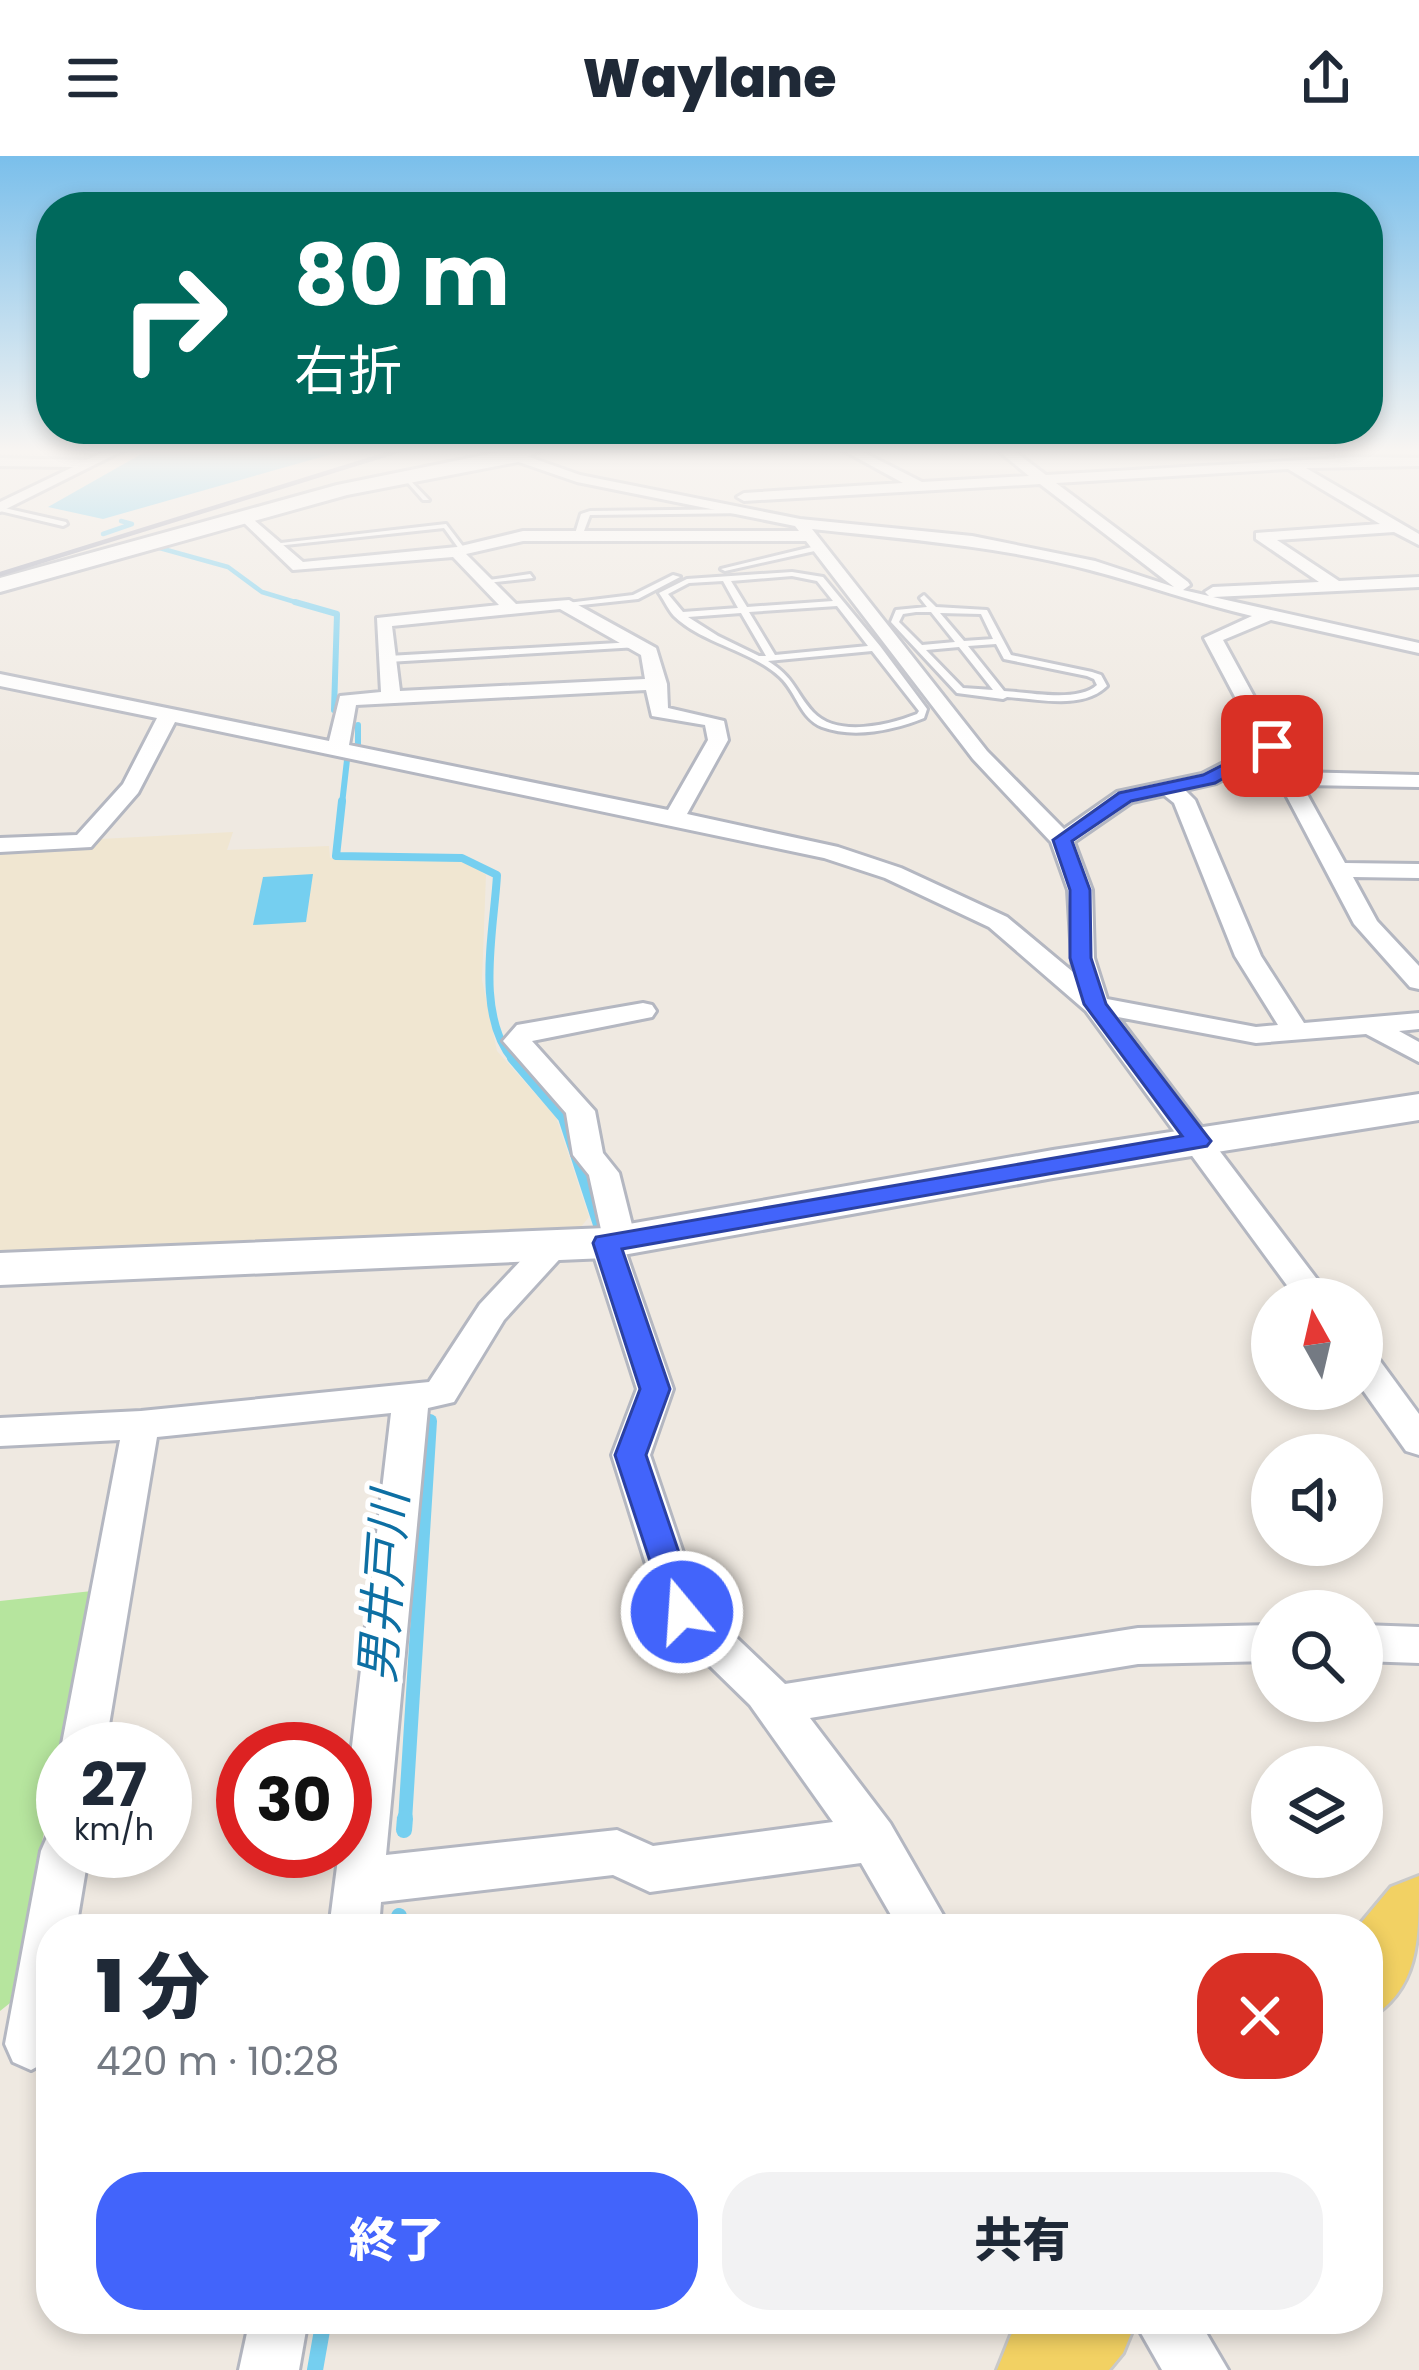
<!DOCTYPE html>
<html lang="ja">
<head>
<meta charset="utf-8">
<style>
	body { margin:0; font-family:Poppins,"Noto Sans JP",sans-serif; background:#f2f2f3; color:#1f2937; height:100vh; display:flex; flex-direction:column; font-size:45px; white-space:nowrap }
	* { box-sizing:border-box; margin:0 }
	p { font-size:39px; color:#747a83 }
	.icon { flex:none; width:66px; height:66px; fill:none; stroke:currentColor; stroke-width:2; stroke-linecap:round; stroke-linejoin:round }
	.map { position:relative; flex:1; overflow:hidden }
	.sheet { position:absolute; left:36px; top:1758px; width:1347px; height:420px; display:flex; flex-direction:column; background:#fff; border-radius:48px; box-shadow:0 6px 18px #0003 }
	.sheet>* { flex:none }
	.guide { position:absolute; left:36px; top:36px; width:1347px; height:252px; border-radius:48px; box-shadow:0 6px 18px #0003; background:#00695c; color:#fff; overflow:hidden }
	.needle { width:78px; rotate:352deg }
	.controls { position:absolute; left:1251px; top:1122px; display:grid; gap:24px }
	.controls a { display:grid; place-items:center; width:132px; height:132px; border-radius:50%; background:#fff; box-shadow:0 6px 18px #0003; font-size:60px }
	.speed { position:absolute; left:36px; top:1566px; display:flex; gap:24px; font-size:60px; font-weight:700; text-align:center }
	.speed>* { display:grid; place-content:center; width:156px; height:156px; border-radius:50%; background:#fff; box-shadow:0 6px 18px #0003; line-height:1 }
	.speed small { font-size:30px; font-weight:400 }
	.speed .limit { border:18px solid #d22; background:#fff; color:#111 }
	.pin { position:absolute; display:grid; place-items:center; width:102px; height:102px; color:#fff; margin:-51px; border-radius:24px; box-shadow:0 6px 18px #0006 }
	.me { position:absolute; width:132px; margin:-66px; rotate:342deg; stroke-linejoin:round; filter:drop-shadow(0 0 9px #0008) }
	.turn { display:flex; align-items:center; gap:42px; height:252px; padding:0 60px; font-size:54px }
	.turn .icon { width:156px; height:156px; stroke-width:2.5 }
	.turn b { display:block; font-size:84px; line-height:102px }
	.round { display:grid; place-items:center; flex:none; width:126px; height:126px; border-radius:48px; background:#f2f2f3 }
	.headline { display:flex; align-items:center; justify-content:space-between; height:204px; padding:0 60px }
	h1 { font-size:72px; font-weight:800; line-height:90px }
	.action { display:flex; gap:24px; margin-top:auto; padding:24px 60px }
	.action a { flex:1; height:138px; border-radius:48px; background:#4264fb; color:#fff; font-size:48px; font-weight:800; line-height:138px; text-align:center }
	.action a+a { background:#f2f2f3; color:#1f2937 }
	header { display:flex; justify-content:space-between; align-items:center; height:156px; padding:0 60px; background:#fff; font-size:54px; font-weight:800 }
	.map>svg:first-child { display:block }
	.education { fill:#f0e6d1 }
	.green { fill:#b6e59e }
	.water { fill:#75cff0 }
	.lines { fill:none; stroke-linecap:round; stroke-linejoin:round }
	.stream-far5 { stroke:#75cff0; stroke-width:4.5 }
	.stream-far4 { stroke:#75cff0; stroke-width:6 }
	.stream-far3 { stroke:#75cff0; stroke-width:8 }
	.stream-far2 { stroke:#75cff0; stroke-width:10 }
	.stream-far1 { stroke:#75cff0; stroke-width:14 }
	.stream { stroke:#75cff0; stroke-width:16 }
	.lane-casing { stroke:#b4b7c1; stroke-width:6 }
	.street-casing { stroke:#b4b7c1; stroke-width:6 }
	.secondary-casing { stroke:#b4b7c1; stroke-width:6 }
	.primary-casing { stroke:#c9c9c9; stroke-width:6 }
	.lane { fill:#fff; fill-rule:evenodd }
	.street { fill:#fff; fill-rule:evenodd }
	.secondary { fill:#fff; fill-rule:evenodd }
	.primary { fill:#f2d163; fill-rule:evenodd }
	.rail { stroke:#a3a6b8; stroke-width:4.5 }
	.route { fill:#4264fb; stroke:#2b41a3; stroke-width:3 }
	.labels { text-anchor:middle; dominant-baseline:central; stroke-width:10; stroke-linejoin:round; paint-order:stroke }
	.near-water-label { font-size:48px; font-style:italic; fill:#0d6fa3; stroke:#fff }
</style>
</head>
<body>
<header><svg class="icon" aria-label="menu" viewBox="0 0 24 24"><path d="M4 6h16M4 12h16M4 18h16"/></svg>Waylane<svg class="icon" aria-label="share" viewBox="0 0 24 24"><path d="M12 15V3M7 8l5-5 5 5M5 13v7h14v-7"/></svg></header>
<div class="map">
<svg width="1419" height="2214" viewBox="0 0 1419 2214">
	<rect width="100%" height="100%" fill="#efe9e1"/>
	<path class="education" d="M233,676L227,694L329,690L330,702L461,703L486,719L482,824L497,895L556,961L589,1061L580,1072L0,1098V694L92,690L100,683Z"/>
	<path class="green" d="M92,1435L10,1847L0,1855V1445Z"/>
	<g class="water">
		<path d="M152,292H353L103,363L48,351Z"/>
		<path d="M313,718L306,766L253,769L263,721Z"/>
	</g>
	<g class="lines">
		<g class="stream-far5">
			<path d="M103,378L132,368L121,365"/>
			<path d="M156,391L228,411L262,436L305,449"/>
		</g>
		<g class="stream-far4">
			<path d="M295,446L337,458L334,554"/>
			<path d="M358,569V588"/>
			<path d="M342,648L347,604"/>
		</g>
		<path class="stream-far3" d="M342,645L336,700L462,702L497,719C494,775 474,859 514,905"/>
		<path class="stream-far2" d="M512,902L563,962L599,1072"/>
		<path class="stream-far1" d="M405,1665L430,1265"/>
		<g class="stream">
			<path d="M404,1674L405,1662"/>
			<path d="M396,1773L399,1760"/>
			<path d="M315,2214L324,2163"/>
		</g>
		<g class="lane-casing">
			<g id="lane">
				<path d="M401,319H405L429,344H423Z"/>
				<path d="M0,351L66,366L67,368L63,370L0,355Z"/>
				<path d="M749,353L752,357L590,359L581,383L574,381L581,358L590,355Z"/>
				<path d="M446,368L468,397H462L444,372L276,390L272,388Z"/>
				<path d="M816,390L819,394L725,415L721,413Z"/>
				<path d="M792,416L823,421L880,490L927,553L924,562C894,574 854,583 822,571C800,562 797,537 780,521C751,494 703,488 674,460C669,455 664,444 659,437L687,423ZM792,420L817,425L833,445L747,451L731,425ZM723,425L738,452L683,456L668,438L689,427ZM837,450L868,490L775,499L749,456ZM741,457L766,500H759L718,480L688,461ZM872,495L919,555L917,558C889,569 837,582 813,556C794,535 795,522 768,505Z"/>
				<path d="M530,418L533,422L486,427L482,425Z"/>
				<path d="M673,419L680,421L638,443L563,451L559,448L633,439Z"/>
				<path d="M924,439L936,451L987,454L1011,499L1092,516L1101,519L1107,530C1083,554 1039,543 1007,541L1003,543L957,537L891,466L896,454L927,451L920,442ZM916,456H931L955,486L922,489L899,466L903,458ZM940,457L981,458L993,483L964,485ZM996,488L1004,503L1087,520L1094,523L1097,529C1078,547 1029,536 1004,535L968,490ZM959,491L993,534L963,532L926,494Z"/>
				<path d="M635,486L638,487V491L388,506L383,503L388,500Z"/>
			</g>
		</g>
		<g class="street-casing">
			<g id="street">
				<path d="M111,292H128L0,356V346L73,311L0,310V302L87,304Z"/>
				<path d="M839,292H855L922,326L1029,320L995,292H1010L1046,319L1358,301L1419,302V310L1306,312L1419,378V389L1394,376L1277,384L1339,425L1419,421V431L1213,441L1419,487V497L1271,464L1223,484L1295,616L1419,619V631L1302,629L1345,707L1419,708V722L1353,721L1377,765L1419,810V833L1410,831L1354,768L1266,601L1216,627L1185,634L1195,644L1261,800L1304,867L1419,857V873L1399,875L1419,886V906L1366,878L1256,887L1118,861L1332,1143H1297L1086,855L989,771L885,722L824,702L175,566L138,637L91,691L0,696V682L77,679L123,628L157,562L0,530V518L329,585L340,540L381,536L377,462L499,449L453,401L293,414L241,364L246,357L303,406L457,391L523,375H799L795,370L577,326L513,304L518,297L580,319L800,363L972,380L1095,405L1174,431L1040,328L744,345L737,341L744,337L903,327ZM1288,313L1380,368L1256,377V383L1319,426L1213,431L1205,436L1209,440L1183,434L1190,429L1188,426L1056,327ZM812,373C905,383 999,390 1090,414C1144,428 1196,447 1252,460L1204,482L1260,588L1202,618L1117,636L1064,673L987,595ZM523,385H806L973,603L1051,686L1068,734L1073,816L1007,761L901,712L838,691L687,658L728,584L724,565L668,552L667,528L656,492L569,444L516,448L466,398ZM560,453L641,499L645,523L400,535L392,470ZM646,534L652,560L705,569L708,584L668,654L349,589L356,549ZM1164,639L1174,647L1235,800L1278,869L1256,871L1107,843L1094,802L1092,734L1074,686L1132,646Z"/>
				<path d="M643,847L652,849L656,855L652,861L532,885L595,955L603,997L619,1017L636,1085L625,1094L673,1233L650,1299L700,1447L785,1528L1138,1472L1272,1469V1505L1138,1508L810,1562L890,1667L951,1773H899L861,1707L650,1736L613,1719L381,1746L379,1773H329L339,1695H345V1650L391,1257L157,1281L105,1593H63V1598L61,1593L120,1284L0,1290V1262L141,1255L429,1226L480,1148L542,1082H566L570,1089L566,1096L504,1164L454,1246L428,1252L386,1699L617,1674L653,1690L833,1666L750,1549L667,1468L661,1456L612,1299L637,1233L590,1087L602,1078L589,1019L573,999L566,957L503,885L517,869Z"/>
				<path d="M1362,1195L1375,1198L1419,1258V1299L1406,1295L1362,1233Z"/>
				<path d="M1362,1469L1419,1471V1507L1362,1505Z"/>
				<path d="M63,1673V1695H89L76,1773H51V1903L31,1914L13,1906L5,1888L41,1695L48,1679Z"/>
				<path d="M250,2163H308L299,2214H239Z"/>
				<path d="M1133,2163H1198L1228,2214H1162Z"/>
			</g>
		</g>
		<g class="secondary-casing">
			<g id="secondary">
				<path d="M518,292H544L518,306L347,339L0,436V422L337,329Z"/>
				<path d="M1419,938V964L1053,1022L606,1102L0,1129V1097L606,1072L1053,994Z"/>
			</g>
		</g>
		<g class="primary-casing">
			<g id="primary">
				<path d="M1419,1720C1419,1785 1419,1834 1368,1863V1773H1356L1391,1731Z"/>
				<path d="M1025,2163H1137L1123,2197L1109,2214H997L1011,2179Z"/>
			</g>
		</g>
		<use href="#lane" class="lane"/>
		<use href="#street" class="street"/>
		<use href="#secondary" class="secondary"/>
		<use href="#primary" class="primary"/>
		<path class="rail" d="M0,418L407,292"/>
	</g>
	<linearGradient id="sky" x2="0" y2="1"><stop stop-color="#7abfeb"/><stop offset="0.49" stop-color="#f8f5f2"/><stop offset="1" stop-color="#f8f5f2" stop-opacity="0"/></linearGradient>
	<rect width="1419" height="602" fill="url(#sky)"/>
	<path class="route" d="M1266,587L1280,590L1215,627L1131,645L1072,685L1090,734L1091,802L1106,848L1207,980L1211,985L1207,990L622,1093L670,1233L646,1299L699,1456L694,1466L682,1470L670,1466L615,1299L640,1233L593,1087L596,1081L1182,980L1084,848L1070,802V734L1053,684L1119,637L1203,619Z"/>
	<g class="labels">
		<g class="near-water-label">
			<text transform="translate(384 1431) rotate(-86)">男井戸川</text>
		</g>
	</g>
</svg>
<div class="controls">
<a><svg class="needle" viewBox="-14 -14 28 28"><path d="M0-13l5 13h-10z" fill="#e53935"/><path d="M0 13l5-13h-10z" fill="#747a83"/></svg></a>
<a><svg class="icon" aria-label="sound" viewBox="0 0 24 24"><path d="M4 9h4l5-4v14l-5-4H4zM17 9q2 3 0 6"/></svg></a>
<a><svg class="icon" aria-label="search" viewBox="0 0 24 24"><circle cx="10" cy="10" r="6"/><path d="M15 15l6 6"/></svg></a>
<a><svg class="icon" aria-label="layers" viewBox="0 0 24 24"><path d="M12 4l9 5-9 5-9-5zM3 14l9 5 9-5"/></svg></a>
</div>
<div class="speed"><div>27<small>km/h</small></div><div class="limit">30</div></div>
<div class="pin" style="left:1272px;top:590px;background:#d93025"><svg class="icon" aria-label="arrive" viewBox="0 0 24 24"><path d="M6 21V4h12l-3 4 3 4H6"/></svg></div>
<svg class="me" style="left:682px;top:1456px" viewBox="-20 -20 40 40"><circle r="17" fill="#4264fb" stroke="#fff" stroke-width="3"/><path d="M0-11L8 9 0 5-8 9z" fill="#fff"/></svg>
<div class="guide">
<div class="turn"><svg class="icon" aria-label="right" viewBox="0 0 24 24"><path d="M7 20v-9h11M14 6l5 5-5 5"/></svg><div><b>80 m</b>右折</div></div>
</div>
<section class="sheet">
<div class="headline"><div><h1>1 分</h1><p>420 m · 10:28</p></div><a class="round" style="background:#d93025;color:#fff"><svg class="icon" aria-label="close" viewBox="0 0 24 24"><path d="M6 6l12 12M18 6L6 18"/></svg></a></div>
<div class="action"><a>終了</a><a>共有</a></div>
</section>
</div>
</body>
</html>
